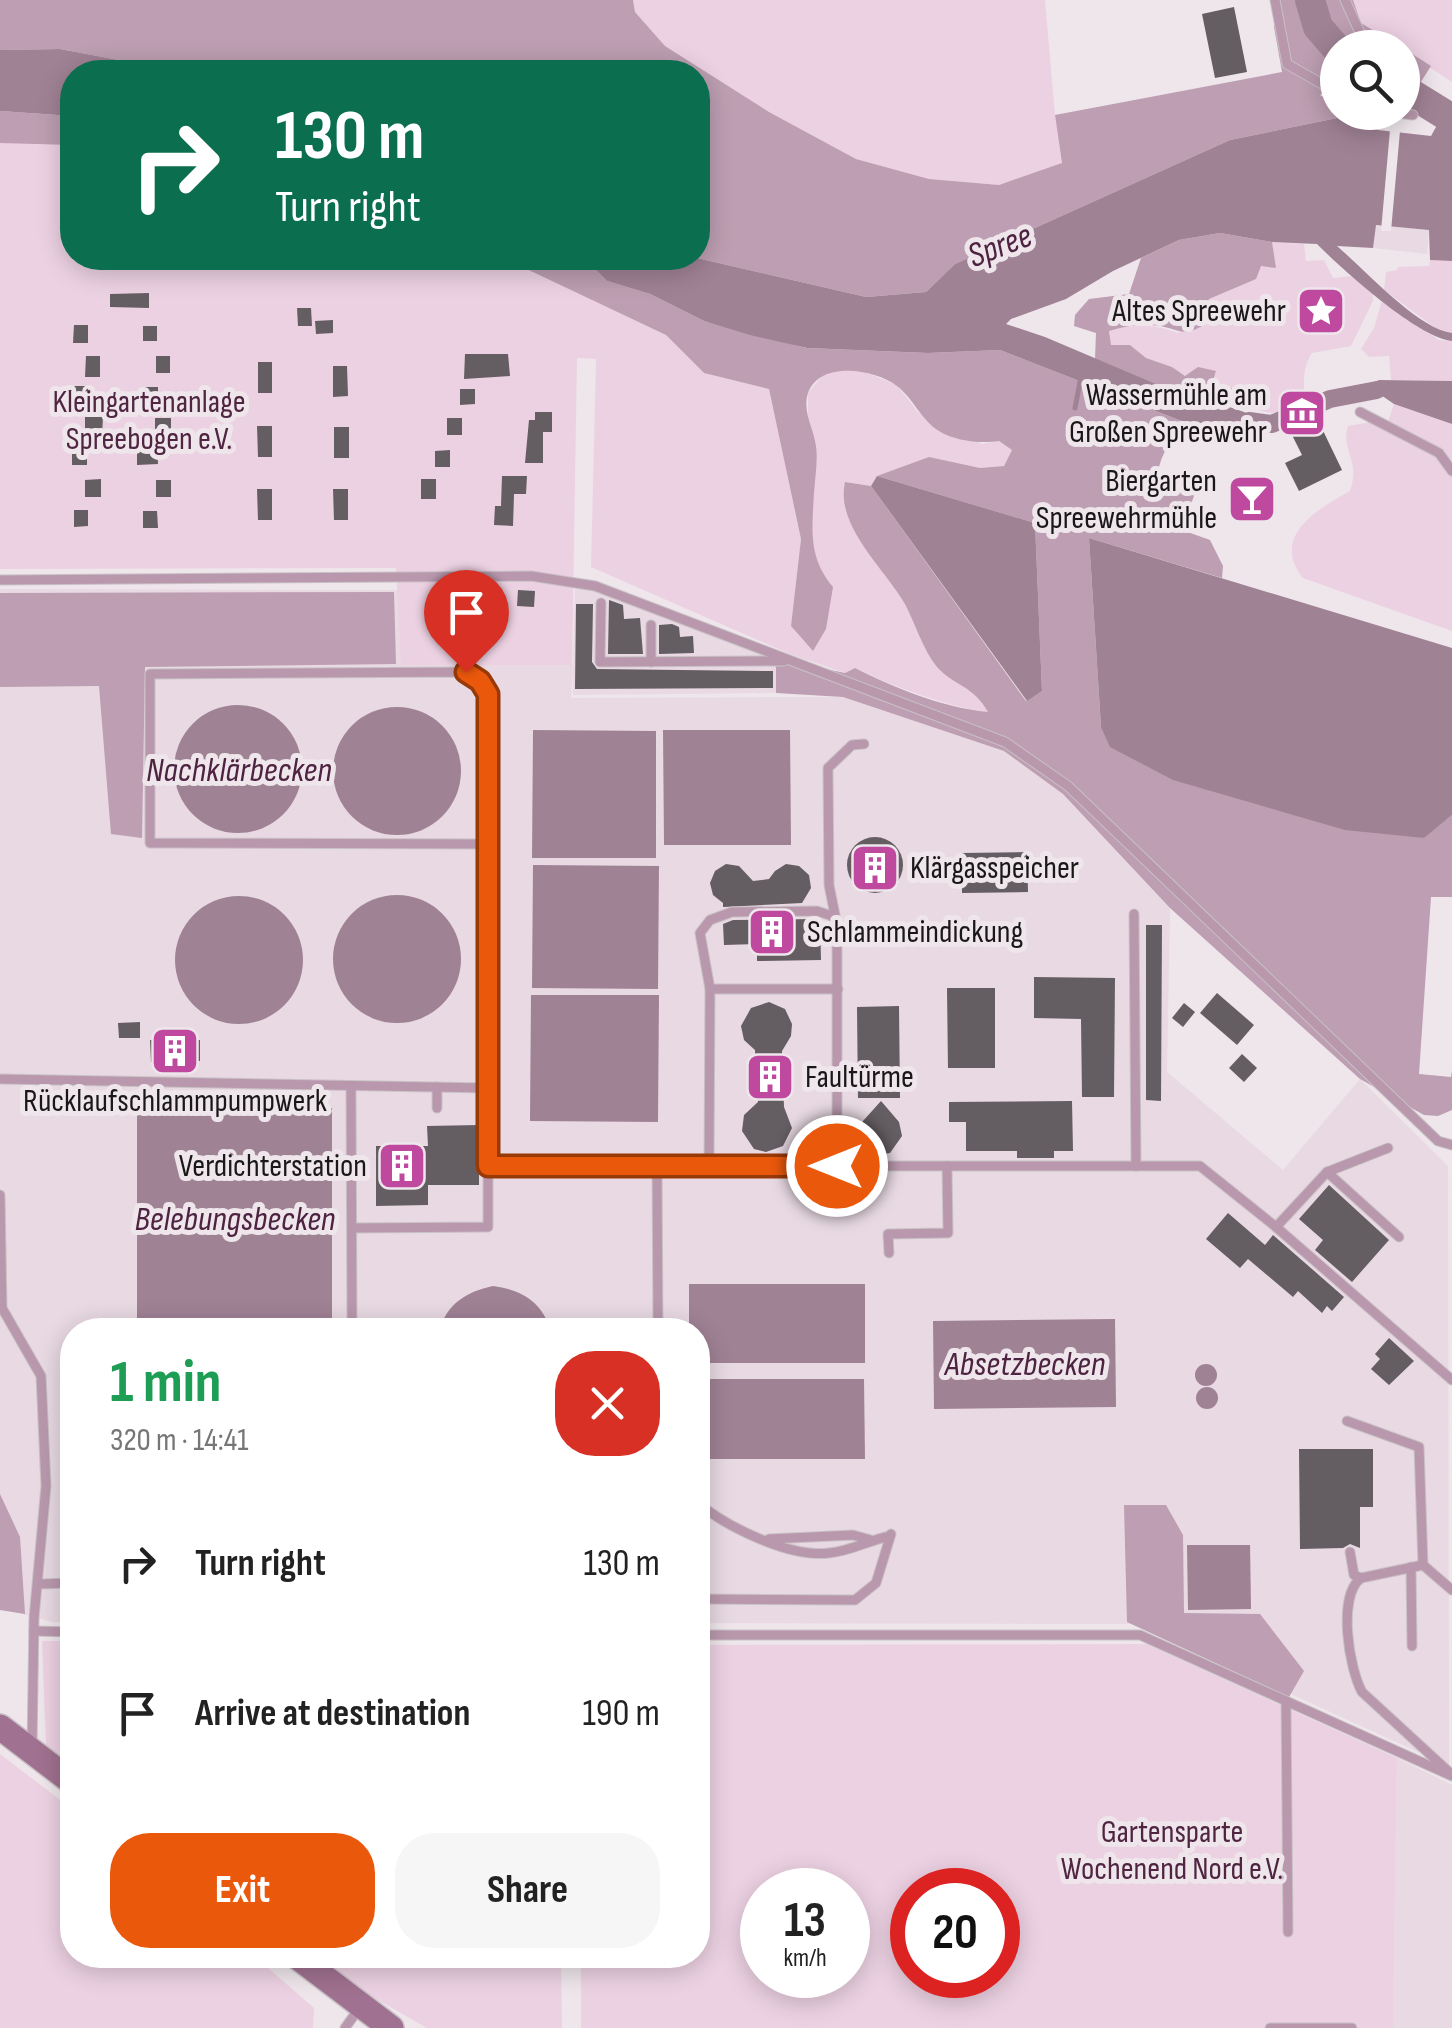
<!DOCTYPE html>
<html lang="en">
<head>
<meta charset="utf-8">
<style>
	body { margin:0; font-family:"Sofia Sans Condensed",sans-serif; background:#f6f6f6; color:#222; height:100vh; display:flex; flex-direction:column; font-size:38px; white-space:nowrap }
	* { box-sizing:border-box; margin:0 }
	p { font-size:32px; color:#767676 }
	.icon { flex:none; width:55px; height:55px; fill:none; stroke:currentColor; stroke-width:2; stroke-linecap:round; stroke-linejoin:round }
	.map { position:relative; flex:1; overflow:hidden }
	.drawer { position:absolute; left:60px; top:1318px; width:650px; height:650px; display:flex; flex-direction:column; background:#fff; border-radius:40px; box-shadow:0 5px 25px #0003 }
	.drawer>* { flex:none }
	.hud { position:absolute; left:60px; top:60px; width:650px; height:210px; border-radius:40px; box-shadow:0 5px 25px #0003; background:#0b6e4f; color:#fff; overflow:hidden }
	.buttons { position:absolute; left:1320px; top:30px; display:grid; gap:20px }
	.buttons a { display:grid; place-items:center; width:100px; height:100px; border-radius:50%; background:#fff; box-shadow:0 5px 25px #0003; font-size:50px }
	.speed { position:absolute; left:740px; top:1868px; display:flex; gap:20px; font-size:50px; font-weight:700; text-align:center }
	.speed>* { display:grid; place-content:center; width:130px; height:130px; border-radius:50%; background:#fff; box-shadow:0 5px 25px #0003; line-height:1 }
	.speed small { font-size:25px; font-weight:400 }
	.speed .limit { border:15px solid #d22; background:#fff; color:#111 }
	.pin { position:absolute; display:grid; place-items:center; width:85px; height:85px; color:#fff; margin:-102px -42px; border-radius:50% 50% 50% 0; rotate:-45deg; box-shadow:0 0 10px #0007 }
	.pin .icon { rotate:45deg }
	.me { position:absolute; width:110px; margin:-55px; rotate:270deg; stroke-linejoin:round; filter:drop-shadow(0 0 8px #0008) }
	.turn { display:flex; align-items:center; gap:35px; height:210px; padding:0 50px; font-size:45px }
	.turn .icon { width:130px; height:130px; stroke-width:2.5 }
	.turn b { display:block; font-size:70px; line-height:85px }
	.round { display:grid; place-items:center; flex:none; width:105px; height:105px; border-radius:40px; background:#f6f6f6 }
	.summary { display:flex; align-items:center; justify-content:space-between; height:170px; padding:0 50px }
	h1 { font-size:60px; font-weight:700; line-height:75px; color:#1e9e55 }
	.button { display:flex; gap:20px; margin-top:auto; padding:20px 50px }
	.button a { flex:1; height:115px; border-radius:40px; background:#ea580c; color:#fff; font-size:40px; font-weight:700; line-height:115px; text-align:center }
	.button a+a { background:#f6f6f6; color:#222 }
	ul { padding:0; list-style:none }
	li { display:flex; align-items:center; gap:30px; height:150px; padding:0 50px }
	li div { flex:1 }
	li b { display:block; font-size:38px }
	li em { font-style:normal }
	.map>svg:first-child { display:block }
	.built { fill:#e8d9e2 }
	.green { fill:#ecd1e2; fill-rule:evenodd }
	.forest { fill:#bd9eb2 }
	.water { fill:#a08295 }
	.pier { fill:#eee6eb }
	.lines { fill:none; stroke-linecap:round; stroke-linejoin:round }
	.stream { stroke:#a08295; stroke-width:5 }
	.canal { stroke:#a08295; stroke-width:18 }
	.river { stroke:#a08295; stroke-width:30 }
	.building { fill:#645d61 }
	.lane-casing { stroke:#c8c1c5; stroke-width:11 }
	.secondary-casing { stroke:#c8c1c5; stroke-width:28 }
	.lane { stroke:#b998ad; stroke-width:9 }
	.secondary { stroke:#a07190; stroke-width:25 }
	.route-casing { stroke:#983908; stroke-width:25 }
	.route { stroke:#ea580c; stroke-width:18 }
	.labels { text-anchor:middle; dominant-baseline:central; stroke-width:10; stroke-linejoin:round; paint-order:stroke }
	.poi-label { font-size:32px; fill:#1a1719; stroke:#eee6eb; text-anchor:end }
	.park-label { font-size:32px; fill:#4f2542; stroke:#eee6eb }
	.water-label { font-size:35px; font-style:italic; fill:#4d2341; stroke:#eee6eb }
</style>
</head>
<body>
<div class="map">
<svg width="1452" height="2028" viewBox="0 0 1452 2028">
	<rect width="100%" height="100%" fill="#eee6eb"/>
	<g class="built">
		<path d="M1375,225L1429,230L1427,254L1373,248Z"/>
		<path d="M575,586L626,599L766,656L776,667V693L573,695V668L571,698L843,697L1004,751L1063,794L1170,908L1167,1072L1283,1170L1360,1079L1448,1166L1449,1766L1137,1624L698,1623V1330H72V1622H53L0,1608V589L398,590L402,665H573Z"/>
		<path d="M1397,1758L1452,1785V2028H1393Z"/>
	</g>
	<g class="green">
		<path d="M633,0H1045L1055,115L1062,164L999,185L929,179L856,159L769,112L665,46L635,12Z"/>
		<path d="M1353,0H1452V82L1361,23Z"/>
		<path d="M44,142L72,145V258H503L666,335L704,373L769,389L801,539L791,626L812,650L826,629L820,572L811,545L816,446L808,424V393L822,376L840,370L865,372L897,385L918,412L982,444L999,441L1012,450L1004,466L980,468L929,458L877,476L871,486L846,482L937,667L979,695L989,713C941,704 899,689 855,668L845,673L790,654L591,567L596,359L577,358L572,665H401L396,568L0,569V143Z"/>
		<path d="M1272,242L1304,244L1306,261L1324,260L1333,278L1352,276L1373,293V301L1351,346L1312,353C1302,369 1303,384 1306,401C1271,421 1272,412 1236,403L1239,396L1211,387L1216,372L1185,376L1172,367L1146,358L1130,345L1110,346L1109,330C1135,324 1154,324 1178,333L1203,312L1209,299L1255,279L1260,266L1275,267Z"/>
		<path d="M1430,260L1452,261V333L1441,332L1384,290L1386,272L1397,270L1398,267L1429,266Z"/>
		<path d="M1382,300L1439,340L1452,341V381L1391,380L1389,356L1369,357L1361,349L1374,328Z"/>
		<path d="M1394,404L1452,424V631L1303,578C1270,537 1317,509 1350,491C1361,460 1340,449 1348,426L1371,422L1386,428Z"/>
		<path d="M42,1641H72V1766L46,1745Z"/>
		<path d="M1146,1644L1397,1758L1393,2028H581V1955H698V1645ZM762,1890H848V1975H762ZM912,1890H998V1975H912Z"/>
		<path d="M0,1754L72,1809V1955H253L314,2008L313,2028H0Z"/>
		<path d="M317,1955H561L562,2028H427L364,1992Z"/>
	</g>
	<g class="forest">
		<path d="M0,0H633L635,12L665,46L769,112L856,159L929,179L999,185L1062,163L1055,115L1282,72L1274,27L1277,0H1353L1361,23L1401,47L1338,48L1337,91L1331,88L1320,95L1337,106L1338,112L1352,115L1230,140L955,264L926,292L866,297L697,258L698,72H183L60,49L0,50Z"/>
		<path d="M1403,48L1431,66L1410,99H1403Z"/>
		<path d="M0,111L72,116V145L0,143Z"/>
		<path d="M1220,233L1272,242L1276,268L1261,266L1256,279L1209,299L1203,312L1212,319C1181,343 1180,326 1150,325C1136,324 1123,327 1109,331L1111,345H1130L1146,358L1172,367L1185,376L1198,367L1216,371L1211,387L1233,388L1239,396L1236,403L1225,400L1203,404L1095,359L1096,333L1074,326L1075,315L1089,299L1129,294L1141,258L1179,240Z"/>
		<path d="M503,258H574L592,266L607,281L650,294L704,321L806,348L928,353L1000,350L1184,422C1166,447 1153,466 1158,497L1175,486L1195,493L1182,530L1210,540L1223,566L1222,578L1089,538L1101,727L1423,838L1452,815V897H1431L1419,1074L1451,1077L1452,1071V1110L1438,1116L1424,1115L1360,1079L1170,908L1063,794L1004,751L843,697L776,693V667L766,656L845,673L855,668C897,689 941,707 988,712C973,685 954,686 937,667C923,650 915,623 905,604C885,569 835,526 845,482L871,486L1026,701L1042,691L1035,523L877,476L929,457L980,468L1004,466L1012,450L999,441C981,444 955,441 939,431C921,420 913,398 897,386C875,369 820,360 808,393C802,412 814,429 816,446C818,460 815,478 814,493C812,530 808,557 833,587L826,629L813,651L791,626L801,539L769,389L704,373L666,335Z"/>
		<path d="M394,592L396,664L145,667L142,838L111,834L99,686L0,687V593Z"/>
		<path d="M0,1494L20,1537L25,1614L0,1610Z"/>
		<path d="M1124,1505H1166L1183,1535L1184,1613L1260,1614L1304,1671L1289,1697L1127,1622Z"/>
	</g>
	<g class="water">
		<path d="M60,49L183,72H72V116L0,111V50Z"/>
		<path d="M1439,102L1447,107L1452,102V261L1430,260L1429,230L1376,225L1373,248L1337,246C1364,269 1418,329 1452,333V341C1417,337 1343,270 1317,244L1272,242L1220,233L1179,240L1113,271L1066,299L1011,319L1006,324L1045,337L1203,404C1230,402 1246,416 1271,420L1270,431L1255,433L1184,422L1000,350L928,353L807,348L750,335L704,321L650,294L607,281L592,266L574,258H697L866,297L926,292L955,264L1230,140L1352,115L1378,130L1431,136L1441,118L1432,113Z"/>
		<path d="M1379,380L1452,381V424L1394,404L1378,393L1358,396L1357,390Z"/>
		<path d="M877,476L1035,523L1042,691L1027,701L871,486Z"/>
		<path d="M1089,538L1452,648V815L1424,838L1345,830L1173,780L1110,747L1101,727Z"/>
		<circle cx="238" cy="769" r="64"/>
		<circle cx="397" cy="771" r="64"/>
		<path d="M533,730L656,731V858H532Z"/>
		<path d="M663,730H790L791,845H664Z"/>
		<path d="M533,865L659,866L658,989L532,988Z"/>
		<circle cx="397" cy="959" r="64"/>
		<circle cx="239" cy="960" r="64"/>
		<path d="M531,995H659L658,1122L530,1121Z"/>
		<rect x="137" y="1108" width="195" height="222"/>
		<path d="M689,1284H865V1363H698V1330H689Z"/>
		<path d="M493,1286C523,1290 541,1302 551,1330H439C448,1303 466,1292 493,1286Z"/>
		<path d="M1115,1319L1116,1407L934,1409L933,1321Z"/>
		<circle cx="1206" cy="1375" r="11"/>
		<path d="M698,1379H864L865,1459H698Z"/>
		<circle cx="1207" cy="1398" r="11"/>
		<path d="M1187,1545H1250L1251,1609L1188,1610Z"/>
	</g>
	<path class="pier" d="M1390,130L1400,131L1391,231H1381Z"/>
	<g class="lines">
		<path class="stream" d="M1075,408L1081,377"/>
		<path class="canal" d="M1249,421L1272,424L1330,399L1377,390"/>
		<g class="river">
			<path d="M1310,0L1318,27L1338,50"/>
			<path d="M1402,88L1452,119"/>
		</g>
	</g>
	<g class="building">
		<path d="M1234,7L1247,72L1215,78L1202,14Z"/>
		<path d="M149,293V308L110,307V294Z"/>
		<path d="M297,308H311L312,326H298Z"/>
		<path d="M333,320V333L316,334L315,321Z"/>
		<path d="M74,325H88V343H73Z"/>
		<rect x="143" y="326" width="14" height="15"/>
		<path d="M465,354H508L510,376L464,379Z"/>
		<path d="M86,356H100V377H85Z"/>
		<rect x="156" y="356" width="14" height="17"/>
		<rect x="258" y="362" width="14" height="31"/>
		<path d="M333,366H347L348,396L333,397Z"/>
		<path d="M72,386H88V405L71,404Z"/>
		<rect x="142" y="387" width="16" height="18"/>
		<path d="M460,389H475V404L460,405Z"/>
		<path d="M1313,410L1342,470L1299,491L1285,463L1302,455L1286,423Z"/>
		<path d="M535,412H552V432H543V463H525L529,420H535Z"/>
		<path d="M85,417H103L102,435H85Z"/>
		<rect x="155" y="418" width="16" height="17"/>
		<rect x="447" y="418" width="15" height="17"/>
		<path d="M257,426H272V457H258Z"/>
		<rect x="334" y="427" width="15" height="31"/>
		<path d="M142,445H157L158,464L137,465V449H142Z"/>
		<rect x="72" y="448" width="15" height="17"/>
		<path d="M450,450V467H435V451Z"/>
		<path d="M502,476H527L526,494H514L513,526L494,525L495,506H501Z"/>
		<path d="M101,479V497H85V480Z"/>
		<rect x="421" y="479" width="15" height="20"/>
		<rect x="156" y="480" width="15" height="17"/>
		<path d="M257,489H272V520H258Z"/>
		<path d="M333,489H348V520H334Z"/>
		<path d="M74,510H88V526L74,527Z"/>
		<path d="M143,511H157L158,528H143Z"/>
		<path d="M518,590L535,591L534,607L517,606Z"/>
		<path d="M609,600L623,605L624,619L640,618L643,654H608Z"/>
		<path d="M576,604H593L592,662L597,669L773,671V688L575,689Z"/>
		<path d="M672,624L679,627L680,637L693,636L694,653L659,654V625Z"/>
		<circle cx="875" cy="865" r="28"/>
		<path d="M1027,852L1028,892L962,893V853Z"/>
		<path d="M726,864L739,866L753,881L769,879L775,871L786,864L799,866L809,875L811,888L802,903L723,907V903L713,895L710,883L715,871Z"/>
		<path d="M816,919L820,921L821,960L757,961V944L724,945L723,924L733,920Z"/>
		<path d="M1146,925H1162L1161,1101L1146,1100Z"/>
		<path d="M1034,977L1115,978L1114,1097H1082L1081,1019L1034,1018Z"/>
		<path d="M947,988H995V1068H948Z"/>
		<path d="M1217,993L1254,1025L1237,1045L1200,1013Z"/>
		<path d="M769,1002L785,1009L792,1024L791,1036L782,1051L784,1107L792,1128L783,1146L766,1152L754,1149L742,1131L744,1115L758,1102L755,1050L744,1040L741,1026L751,1008Z"/>
		<path d="M1184,1003L1195,1012L1183,1027L1172,1018Z"/>
		<path d="M899,1006L900,1098H858L857,1007Z"/>
		<path d="M140,1022V1038H119L118,1023Z"/>
		<path d="M150,1040H200V1061L151,1062Z"/>
		<path d="M1242,1054L1257,1068L1244,1082L1229,1068Z"/>
		<path d="M881,1101L899,1122L902,1136L890,1153L876,1155L864,1148L859,1135L863,1121Z"/>
		<path d="M1072,1101L1073,1151H1054V1158H1017V1151H966V1122H949V1102Z"/>
		<path d="M479,1125V1185H428V1205L376,1206V1146H428L427,1126Z"/>
		<path d="M1329,1185L1389,1240L1352,1282L1315,1250L1323,1240L1299,1219Z"/>
		<path d="M1228,1213L1265,1245L1273,1235L1344,1297L1332,1311L1327,1306L1322,1313L1298,1291L1293,1297L1248,1259L1240,1268L1206,1239Z"/>
		<path d="M1389,1338L1414,1361L1389,1385L1371,1369L1380,1359L1375,1354Z"/>
		<path d="M1299,1449H1373V1507H1360V1548L1350,1544L1343,1548L1300,1549Z"/>
	</g>
	<g class="lines">
		<g class="lane-casing">
			<g id="lane">
				<path d="M1275,0L1287,64L1338,93"/>
				<path d="M1345,0L1361,35"/>
				<path d="M1390,112L1413,115"/>
				<path d="M1360,412L1439,453L1452,471"/>
				<path d="M0,580L531,576L595,586L1005,742L1068,786L1438,1141L1452,1145"/>
				<path d="M601,603L600,662L784,661"/>
				<path d="M651,625V662"/>
				<path d="M1134,914L1136,1166"/>
				<path d="M710,989H838"/>
				<path d="M0,1079L488,1088"/>
				<path d="M351,1086L352,1330"/>
				<path d="M437,1108V1087"/>
				<path d="M488,1166H1200L1276,1227L1452,1380"/>
				<path d="M657,1166L658,1330"/>
				<path d="M709,1166L710,989L700,933L710,920L732,912L817,911L832,916L836,923"/>
				<path d="M837,1166V925L829,885L828,768L852,745L864,744"/>
				<path d="M1327,1172L1399,1237"/>
				<path d="M0,1195L2,1308L41,1376L46,1486L34,1618L32,1748"/>
				<path d="M1276,1227L1327,1172L1388,1148"/>
				<path d="M352,1228L488,1227C488,1049 488,872 488,694L480,681L466,672L150,674V843L488,844"/>
				<path d="M889,1253L888,1234L948,1233L947,1166"/>
				<path d="M1347,1421L1419,1447L1423,1565L1452,1590"/>
				<path d="M698,1503C727,1527 790,1558 829,1553C851,1551 869,1540 890,1536"/>
				<path d="M769,1539L853,1535L871,1540"/>
				<path d="M1350,1552L1354,1575L1361,1578"/>
				<path d="M1423,1565L1361,1578C1337,1596 1349,1668 1362,1692L1448,1771"/>
				<path d="M1411,1567L1412,1646"/>
				<path d="M39,1584L72,1583"/>
				<path d="M698,1599L855,1600L876,1583L891,1534"/>
				<path d="M34,1631L72,1632"/>
				<path d="M698,1635H1140L1452,1776"/>
				<path d="M1286,1701L1288,1932"/>
				<path d="M345,2028L360,2007"/>
				<path d="M1270,2028H1352"/>
			</g>
		</g>
		<g class="secondary-casing">
			<g id="secondary">
				<path d="M0,1727L72,1782"/>
				<path d="M295,1955L391,2028"/>
			</g>
		</g>
		<use href="#lane" class="lane"/>
		<use href="#secondary" class="secondary"/>
	</g>
	<g class="lines">
		<g class="route-casing">
			<path id="route" d="M466,672L480,681L488,694V1166H837"/>
		</g>
		<use href="#route" class="route"/>
	</g>
	<defs>
		<g id="sight-square" transform="scale(2.5)"><rect x="-9" y="-9" width="18" height="18" rx="4" fill="#bf499f" stroke="#eee6eb"/><path d="M0-6L1.8-2.2L6-1.7L2.9 1.2L3.7 5.4L0 3.3L-3.7 5.4L-2.9 1.2L-6-1.7L-1.8-2.2Z" fill="#fff"/></g>
		<g id="museum-square" transform="scale(2.5)"><rect x="-9" y="-9" width="18" height="18" rx="4" fill="#bf499f" stroke="#eee6eb"/><path d="M0-6L6-3V-2H-6V-3ZM-5-1h2V3h-2ZM-1-1h2V3h-2ZM3-1h2V3H3ZM-6 4H6V6H-6Z" fill="#fff"/></g>
		<g id="bar-square" transform="scale(2.5)"><rect x="-9" y="-9" width="18" height="18" rx="4" fill="#bf499f" stroke="#eee6eb"/><path d="M-6-5H6L.8 .8V4.5H3.5V6h-7V4.5H-.8V.8Z" fill="#fff"/></g>
		<g id="building-square" transform="scale(2.5)"><rect x="-9" y="-9" width="18" height="18" rx="4" fill="#bf499f" stroke="#eee6eb"/><path d="M-4-6H4V6H1V3H-1V6H-4ZM-2.5-4.3h1.7v1.8h-1.7ZM.8-4.3h1.7v1.8H.8ZM-2.5-1h1.7V.8h-1.7ZM.8-1h1.7V.8H.8Z" fill="#fff"/></g>
	</defs>
	<g fill-rule="evenodd">
		<use href="#sight-square" x="1321" y="311"/>
		<use href="#museum-square" x="1302" y="413"/>
		<use href="#bar-square" x="1252" y="499"/>
		<use href="#building-square" x="875" y="868"/>
		<use href="#building-square" x="772" y="932"/>
		<use href="#building-square" x="175" y="1051"/>
		<use href="#building-square" x="770" y="1077"/>
		<use href="#building-square" x="402" y="1166"/>
	</g>
	<g class="labels">
		<g class="poi-label">
			<text x="1286" y="311">Altes Spreewehr</text>
			<text x="1267" y="395">Wassermühle am<tspan x="1267" dy="37">Großen Spreewehr</tspan></text>
			<text x="1217" y="481">Biergarten<tspan x="1217" dy="37">Spreewehrmühle</tspan></text>
			<text x="910" y="868" text-anchor="start">Klärgasspeicher</text>
			<text x="807" y="932" text-anchor="start">Schlammeindickung</text>
			<text x="805" y="1077" text-anchor="start">Faultürme</text>
			<text x="175" y="1101" text-anchor="middle">Rücklaufschlammpumpwerk</text>
			<text x="367" y="1166">Verdichterstation</text>
		</g>
		<g class="park-label">
			<text x="149" y="402">Kleingartenanlage<tspan x="149" dy="37">Spreebogen e.V.</tspan></text>
			<text x="1172" y="1832">Gartensparte<tspan x="1172" dy="37">Wochenend Nord e.V.</tspan></text>
		</g>
		<g class="water-label">
			<text transform="translate(1000 246) rotate(-21)">Spree</text>
			<text x="239" y="770">Nachklärbecken</text>
			<text x="235" y="1219">Belebungsbecken</text>
			<text x="1025" y="1364">Absetzbecken</text>
		</g>
	</g>
</svg>
<div class="buttons">
<a><svg class="icon" aria-label="search" viewBox="0 0 24 24"><circle cx="10" cy="10" r="6"/><path d="M15 15l6 6"/></svg></a>
</div>
<div class="speed"><div>13<small>km/h</small></div><div class="limit">20</div></div>
<div class="pin" style="left:466px;top:672px;background:#d93025"><svg class="icon" aria-label="arrive" viewBox="0 0 24 24"><path d="M6 21V4h12l-3 4 3 4H6"/></svg></div>
<svg class="me" style="left:837px;top:1166px" viewBox="-20 -20 40 40"><circle r="17" fill="#ea580c" stroke="#fff" stroke-width="3"/><path d="M0-11L8 9 0 5-8 9z" fill="#fff"/></svg>
<div class="hud">
<div class="turn"><svg class="icon" aria-label="right" viewBox="0 0 24 24"><path d="M7 20v-9h11M14 6l5 5-5 5"/></svg><div><b>130 m</b>Turn right</div></div>
</div>
<section class="drawer">
<div class="summary"><div><h1>1 min</h1><p>320 m · 14:41</p></div><a class="round" style="background:#d93025;color:#fff"><svg class="icon" aria-label="close" viewBox="0 0 24 24"><path d="M6 6l12 12M18 6L6 18"/></svg></a></div>
<ul>
<li><svg class="icon" aria-label="right" viewBox="0 0 24 24"><path d="M7 20v-9h11M14 6l5 5-5 5"/></svg><div><b>Turn right</b></div><em>130 m</em></li>
<li><svg class="icon" aria-label="arrive" viewBox="0 0 24 24"><path d="M6 21V4h12l-3 4 3 4H6"/></svg><div><b>Arrive at destination</b></div><em>190 m</em></li>
</ul>
<div class="button"><a>Exit</a><a>Share</a></div>
</section>
</div>
</body>
</html>
